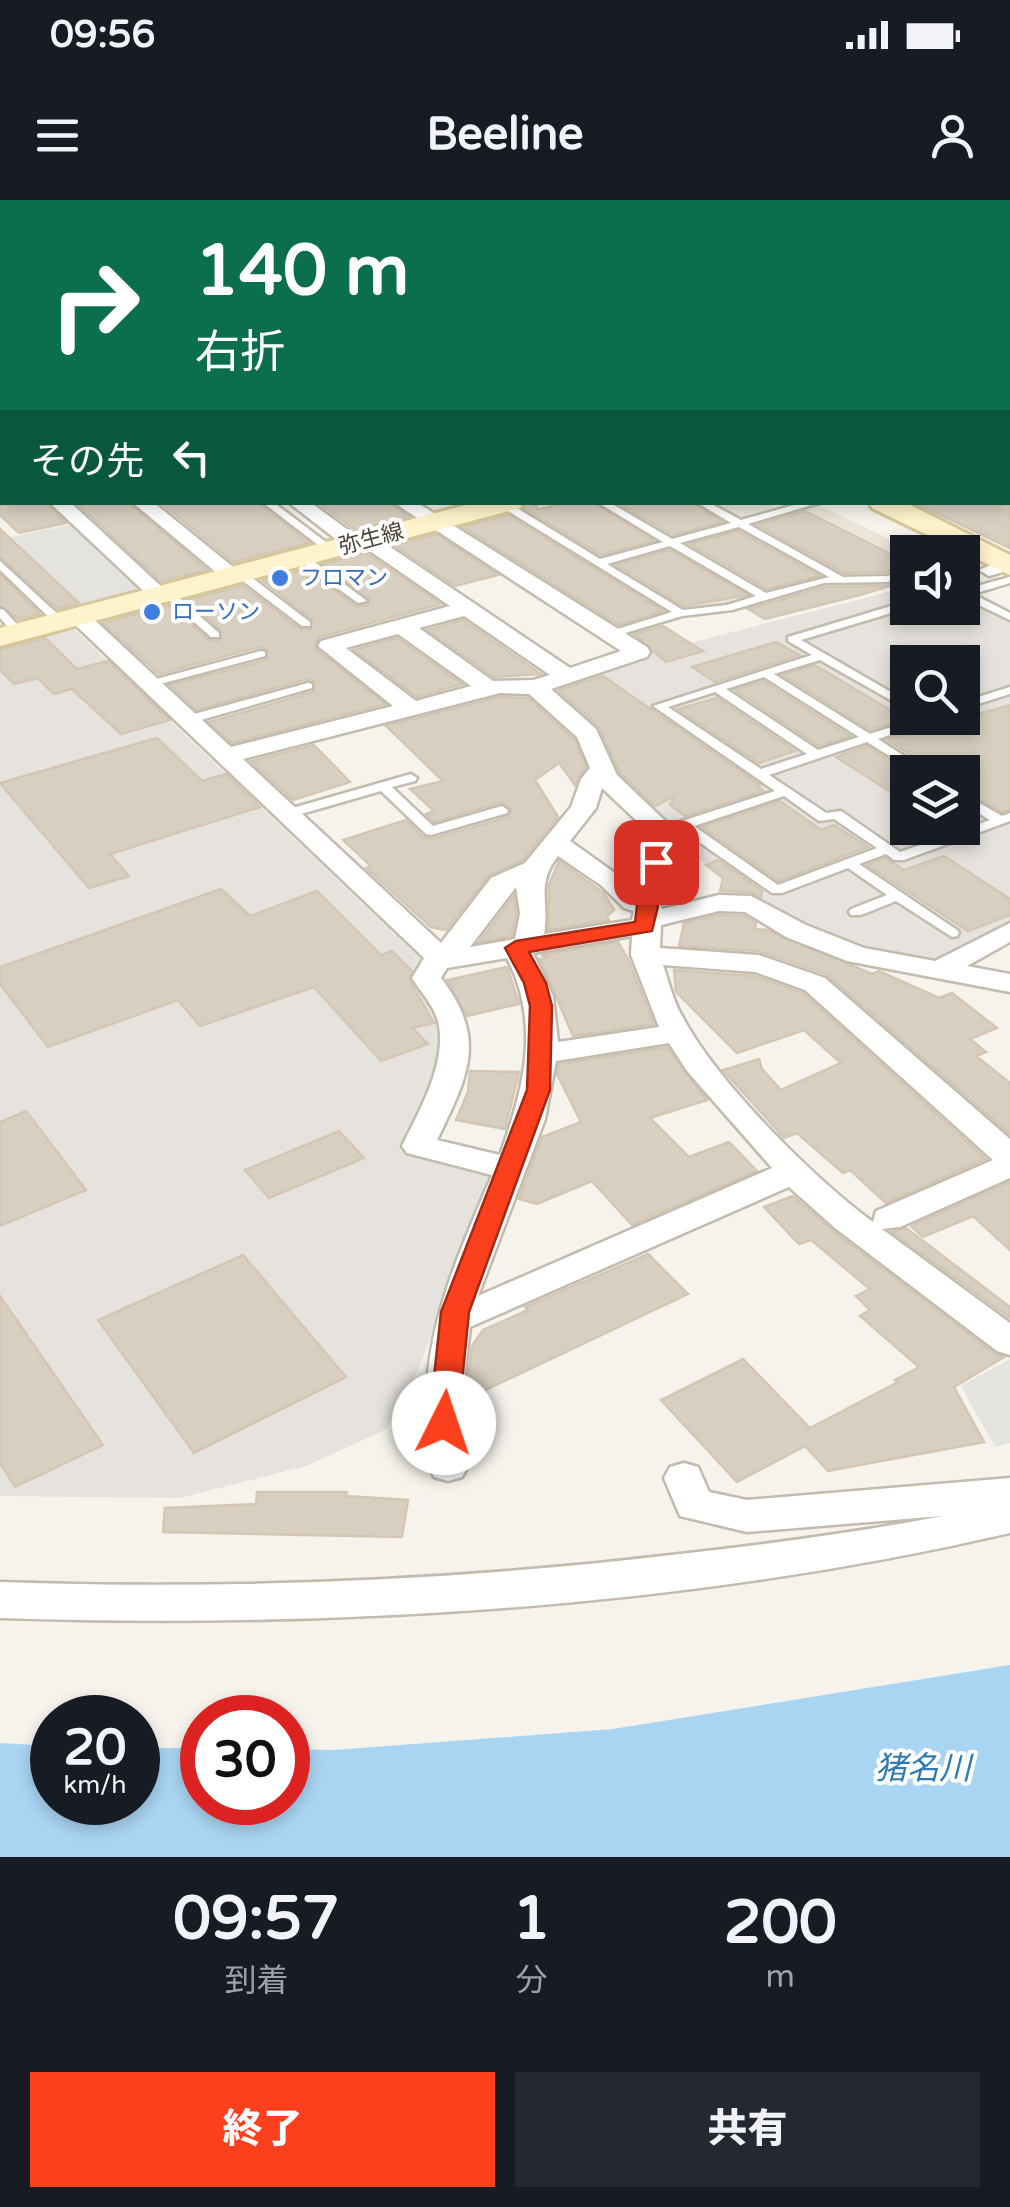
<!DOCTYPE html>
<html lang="ja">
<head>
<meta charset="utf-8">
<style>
	body { margin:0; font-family:"Varela Round","Noto Sans JP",sans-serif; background:#242831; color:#f1f3f6; height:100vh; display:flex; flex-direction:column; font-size:38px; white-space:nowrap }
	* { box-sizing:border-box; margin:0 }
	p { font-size:32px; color:#9ea1a6 }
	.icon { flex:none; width:55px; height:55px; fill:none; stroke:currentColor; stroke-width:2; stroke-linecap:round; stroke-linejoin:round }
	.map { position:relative; height:1657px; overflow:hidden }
	.drawer { display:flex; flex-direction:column; background:#171b24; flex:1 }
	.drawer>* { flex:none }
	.hud { position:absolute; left:0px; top:0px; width:1010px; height:305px; box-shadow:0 5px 15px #0003; background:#0b6e4f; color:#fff; overflow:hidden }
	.fabs { position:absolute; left:890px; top:335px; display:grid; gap:20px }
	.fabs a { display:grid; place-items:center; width:90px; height:90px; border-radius:0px; background:#171b24; box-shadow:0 5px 15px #0003; font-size:50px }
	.speed { position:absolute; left:30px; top:1495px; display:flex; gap:20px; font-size:50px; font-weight:700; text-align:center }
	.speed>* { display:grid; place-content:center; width:130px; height:130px; border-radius:50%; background:#171b24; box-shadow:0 5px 15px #0003; line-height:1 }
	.speed small { font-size:25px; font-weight:400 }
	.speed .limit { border:15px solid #d22; background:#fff; color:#111 }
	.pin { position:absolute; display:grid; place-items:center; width:85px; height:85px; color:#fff; margin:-42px; border-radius:20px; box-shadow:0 5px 15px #0006 }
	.me { position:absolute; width:110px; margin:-55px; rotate:4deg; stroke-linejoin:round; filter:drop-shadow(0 0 8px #0008) }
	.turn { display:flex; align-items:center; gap:35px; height:210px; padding:0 30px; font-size:45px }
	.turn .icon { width:130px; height:130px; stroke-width:2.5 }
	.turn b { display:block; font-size:70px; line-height:85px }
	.then { display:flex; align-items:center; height:95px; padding:0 30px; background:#0003; gap:20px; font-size:38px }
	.eta { display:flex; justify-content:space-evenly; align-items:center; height:170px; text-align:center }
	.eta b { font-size:60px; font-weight:800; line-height:70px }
	.cta { display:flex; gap:20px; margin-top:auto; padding:20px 30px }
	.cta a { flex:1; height:115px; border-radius:0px; background:#fc3f1d; color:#fff; font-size:40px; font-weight:800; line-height:115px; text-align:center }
	.cta a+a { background:#242831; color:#f1f3f6 }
	.status { display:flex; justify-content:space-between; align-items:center; height:70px; padding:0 50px; background:#171b24; direction:ltr }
	.status svg { height:28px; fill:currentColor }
	header { display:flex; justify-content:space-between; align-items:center; height:130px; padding:0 30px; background:#171b24; font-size:45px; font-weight:800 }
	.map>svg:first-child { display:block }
	.residential { fill:#eae5da }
	.industrial { fill:#e6e2dd; fill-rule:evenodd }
	.parking { fill:#e5e3e0 }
	.water { fill:#a9d4f2 }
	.building { fill:#d8cfc1; stroke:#d3c7b4; stroke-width:2.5 }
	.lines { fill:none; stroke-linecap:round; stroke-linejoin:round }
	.lane-casing { stroke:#c2bbae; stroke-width:5 }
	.street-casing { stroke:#c2bbae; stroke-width:5 }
	.secondary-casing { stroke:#d6c79b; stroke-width:6 }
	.highway-casing { stroke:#e0a43c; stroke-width:5 }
	.lane { fill:#fff; fill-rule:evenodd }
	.street { fill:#fff; fill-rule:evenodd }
	.secondary { fill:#fff3cd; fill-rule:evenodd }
	.highway { fill:#ffcf6e; fill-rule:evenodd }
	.rail-casing { stroke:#9a9a9a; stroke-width:5 }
	.rail { stroke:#fff; stroke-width:4; stroke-dasharray:11; stroke-linecap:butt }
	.route { fill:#fc3f1d; stroke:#a42913; stroke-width:2.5 }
	.shop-dot { fill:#3f7fe0; stroke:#fff; stroke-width:4 }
	.labels { text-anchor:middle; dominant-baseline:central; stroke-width:8; stroke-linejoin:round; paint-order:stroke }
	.far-street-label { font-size:22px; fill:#4b4439; stroke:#fff }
	.far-shop-label { font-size:22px; fill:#366cbe; stroke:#fff; text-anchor:start }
	.near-water-label { font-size:32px; font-style:italic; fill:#2e7ab2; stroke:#fff }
</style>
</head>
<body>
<div class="status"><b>09:56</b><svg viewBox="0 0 49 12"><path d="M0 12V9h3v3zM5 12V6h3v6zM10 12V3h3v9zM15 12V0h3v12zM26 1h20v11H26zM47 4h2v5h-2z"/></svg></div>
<header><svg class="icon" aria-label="menu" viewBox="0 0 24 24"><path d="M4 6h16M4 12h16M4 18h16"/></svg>Beeline<svg class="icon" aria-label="person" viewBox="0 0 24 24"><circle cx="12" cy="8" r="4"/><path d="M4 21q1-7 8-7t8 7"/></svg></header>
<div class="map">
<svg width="1010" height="1657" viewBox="0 0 1010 1657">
	<rect width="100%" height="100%" fill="#f6f3ec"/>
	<path class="residential" d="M765,302L776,308L815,303L915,352H908L907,383L839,401L814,388L729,413L685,417L624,436L453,327L545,303Z"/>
	<g class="industrial">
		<path d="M963,377L982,399L1010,410V722L940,760L923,763L856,749L804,728L758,699L747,697L703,662L680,641L674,628L615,576L599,533L550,491L553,486L636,457L907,387L908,408H962ZM908,462H962V518H908ZM908,572H962V628H908Z"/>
		<path d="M75,430L426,764L445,822L426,900L404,953L494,977L409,1192L385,1230L306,1266L180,1298L0,1296V447Z"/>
	</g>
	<g class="parking">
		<path d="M73,324L141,389L81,404L11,337Z"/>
		<path d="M1010,1159V1243L995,1247L961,1186Z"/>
	</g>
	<path class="water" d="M1010,1465V1657H0V1543L52,1546V1602H138V1548H202V1602H288V1549L334,1550L613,1529Z"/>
	<g class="building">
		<path d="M0,302H45L66,323L19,333L0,315Z"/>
		<path d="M76,302H128L207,370L161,382Z"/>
		<path d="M160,302H258L309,343L233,362Z"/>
		<path d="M317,302H389L408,316L355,330Z"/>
		<path d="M526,302H536L537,310L569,302H593L654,341L601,355L524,308Z"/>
		<path d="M617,302H692L722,322L673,335Z"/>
		<path d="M913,302H1010V348Z"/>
		<path d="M805,311L908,363V366L886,372L844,373L758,325Z"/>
		<path d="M508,315L663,411L619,425L463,327Z"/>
		<path d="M0,329L79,403L58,409L0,357Z"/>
		<path d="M738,331L819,376L767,389L690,344Z"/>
		<path d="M436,334L498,375L455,386L394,345Z"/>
		<path d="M670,350L747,395L684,406L616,365Z"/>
		<path d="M366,353L441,404L320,437L315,444L316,449L385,504L232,543L209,522L313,492L315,482L307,479L196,510L170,485L266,460L268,450L260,447L159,474L103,423L169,405L209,440L219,441L221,430L187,400L243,386L300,429L310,430L312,419L262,380L305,369L356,406L368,405L369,398L323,364Z"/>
		<path d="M0,375L40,414L18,419L0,406Z"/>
		<path d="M908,380L860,395L765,419L748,409L825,387L887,386Z"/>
		<path d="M463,420L541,474L494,477L428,430Z"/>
		<path d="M663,426L703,451L666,462L634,434Z"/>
		<path d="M45,438L77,469L108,461L170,520L121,534L72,489L54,494L38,478L14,484L0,470V449Z"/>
		<path d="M397,438L462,484L417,497L354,450Z"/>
		<path d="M776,442L799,455L715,482L692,467Z"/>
		<path d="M815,465L905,519L870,530L783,475Z"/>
		<path d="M603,476L760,585L757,586L764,591L685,616L670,605L675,596L655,606L620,573L598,526L558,490Z"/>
		<path d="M763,481L850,536L819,546L735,490Z"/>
		<path d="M500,497L528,498L574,539L586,567L575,585L559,563L535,580L558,617L523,660L488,676L446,730L431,727L366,668L371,666L343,640L406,620L423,637L432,639L508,617L512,609L501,602L434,622L426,614L434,611L410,589L443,581L386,526Z"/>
		<path d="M717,498L795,551L759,563L678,509Z"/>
		<path d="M1010,505V610L1002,612L962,590V572H939L887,540Z"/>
		<path d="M157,538L202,581L226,574L260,607L110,654L129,676L89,688L0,583Z"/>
		<path d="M314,545L350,582L293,600L251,561Z"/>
		<path d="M867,546L908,572V603L836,557Z"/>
		<path d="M780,601L821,630L834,625L868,647L779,681L702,627Z"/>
		<path d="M944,656L1010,699V715L968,731L867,665L885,658L904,670Z"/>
		<path d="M718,660L762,691L761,697L751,692L720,691L723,678L706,665Z"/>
		<path d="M559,661L604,693L614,710L607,716L609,720L548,730L549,685Z"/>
		<path d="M221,689L250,716L317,691L381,755L392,751L412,771L409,780L434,823L412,828L428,844L381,861L314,787L200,826L178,800L48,847L0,784V767Z"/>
		<path d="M514,696L516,713L512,736L479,742Z"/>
		<path d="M719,715L744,716L756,723L755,729L767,730L872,774L879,771L939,798L952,793L997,828L970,839L986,852L976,856L1010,883V934L826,774L759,751L679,746L684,723Z"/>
		<path d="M618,742L628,759L654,824L573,836L540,759L550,757L541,755Z"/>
		<path d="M507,767L519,804L467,816L447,780Z"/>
		<path d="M674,770L754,776L803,793L986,959L886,1003L850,970L843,973L797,933L784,938L723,870L759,859L762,869L781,890L841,863L804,830L737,853L676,792Z"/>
		<path d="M667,847L707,900L650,918L689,957L729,942L757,971L632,1025L592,981L537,1004L519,999L542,937L581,922L557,874L559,864Z"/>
		<path d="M470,871L519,872L505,929L456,920L468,892Z"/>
		<path d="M26,911L86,990L0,1026V922Z"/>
		<path d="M339,931L364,958L269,998L245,970Z"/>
		<path d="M1010,982V1050L973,1016L923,1037L911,1026Z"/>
		<path d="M793,996L833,1031L995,1154L1004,1157L954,1187L984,1242L828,1271L805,1246L737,1282L661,1200L743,1159L810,1228L898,1182L895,1180L919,1167L860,1116L870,1110L856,1096L870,1089L811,1040L799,1044L764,1007Z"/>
		<path d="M906,1028L1010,1107V1118L892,1032Z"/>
		<path d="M648,1054L688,1094L479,1193L468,1179L472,1146L483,1130L528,1110L525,1107Z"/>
		<path d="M243,1055L346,1177L194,1253L98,1120Z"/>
		<path d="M0,1096L103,1245L15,1287L0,1263Z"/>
		<path d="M257,1292H347L346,1296L408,1300L402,1337L163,1332L165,1308L256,1304Z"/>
	</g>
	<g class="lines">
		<g class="lane-casing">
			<g id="lane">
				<path d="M0,51H2V55L0,56Z"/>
				<rect x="0" y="75" width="2" height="5"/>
				<rect x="0" y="88" width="2" height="4"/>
				<path d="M1008,204L1010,205V211L1008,210Z"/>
				<path d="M1010,220V226L1008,227V221Z"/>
				<path d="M1010,250V256L1008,257V251Z"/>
				<path d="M1008,262L1010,263V269L1008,268Z"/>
				<path d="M262,302H273L335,349L326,351Z"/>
				<path d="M499,302H507L600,359L663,342L597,302H609L672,339L731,323L696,302H708L741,320L805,302H822L748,324L843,377L887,376L908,370V376L887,382L824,383L732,410L682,416L612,437L607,434L608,432L672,412L500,306ZM739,327L829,377L766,393L680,343ZM670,346L756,396L727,405L683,410L607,364Z"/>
				<path d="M297,355H305L367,401L358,403L297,359Z"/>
				<path d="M0,361L63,419V423H55L0,370Z"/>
				<path d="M235,371H243L310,422V426H302L235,375Z"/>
				<path d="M1010,377V383L973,394L1010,413V420L962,397V390Z"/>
				<path d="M162,390H170L219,433V437H211L162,394Z"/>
				<path d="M908,401V408L801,440L908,502V510L820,460L774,474L870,534L919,518H935L933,521L878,539L929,572H915L867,542L769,575L826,613L841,611L900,652L990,620L962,603V593L1002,616L1010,613V621L904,660H894L886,654L859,664L957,730L959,733L957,736L952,737L896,701L861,715H851L849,712L851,709L887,695L848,668L782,693H772L679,628L678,625L679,622L775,591L653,506L812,455L788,441V437ZM764,477L859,537L818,550L726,489ZM715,492L807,554L761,569L668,507ZM784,596L819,621L834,619L877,648L778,685L694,626Z"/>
				<path d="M0,409L4,410L22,430V434H14L0,418Z"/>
				<path d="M261,451L265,452V456L149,487L143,484L145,482Z"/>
				<path d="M308,483L312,484V488L187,524L181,520L183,517Z"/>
				<path d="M1010,487V494L962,509V502Z"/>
				<path d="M411,574L417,578L415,581L392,587L433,626L502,606L508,610L507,613L431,635L426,634L381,591L287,618L281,614L282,611Z"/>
			</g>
		</g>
		<g class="street-casing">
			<g id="street">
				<path d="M131,0H147L148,2H132Z"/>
				<path d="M479,0H496L497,2H480Z"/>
				<path d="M652,0H671L672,2H653Z"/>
				<path d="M767,0H788L789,2H768Z"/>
				<rect x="0" y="10" width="2" height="8"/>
				<rect x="1008" y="54" width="2" height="9"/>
				<rect x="1008" y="89" width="2" height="8"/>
				<rect x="0" y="91" width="2" height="8"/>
				<path d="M1008,153L1010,154V164L1008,163Z"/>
				<rect x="1008" y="235" width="2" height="11"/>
				<path d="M2,279V291L0,292V280Z"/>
				<path d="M49,302H70L165,390L169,394L165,398H151Z"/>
				<path d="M132,302H153L238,371L241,375L238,379H224Z"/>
				<path d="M288,302H310L359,338L374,336L570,468L621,451L393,302H416L647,447L650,452L647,457L551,489L596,529L617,575L684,639L669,662L657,695L662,709L719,695L751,696L806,725L864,748L935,761L1010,723V742L967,766L1010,774V792L847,761L786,737L745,712L719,711L661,725L660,748L759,755L825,778L1010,939V978L900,1027L882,1029L1010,1123V1155L997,1151L835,1028L789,987L470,1127L463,1190L468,1266L462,1277L448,1281L434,1277C425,1259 426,1237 426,1217C424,1128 458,1055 492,975L407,953L402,946C419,911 450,859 437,818C432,803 420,791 412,778L424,758L66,416L77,410L85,411L231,547L393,506L318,446L321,441L450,406L361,345L346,347ZM464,416L550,475L533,480L493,481L419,428ZM398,434L471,486L416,501L346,448ZM500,493L529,494L577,537L590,568L581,579L571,607L525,663L491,678L441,743L243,559ZM602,588L657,640L633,686L570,641L596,608ZM558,656L602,686L624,708L634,711L632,720L544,734C550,702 535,685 558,656ZM516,687L520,713L515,739L470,747ZM632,736L631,755L659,827L558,842L553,796L533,753ZM507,758C541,824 524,888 500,955L437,940C468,876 488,839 441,778L447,768ZM663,765L755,772L805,790L993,960L876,1011L873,1022C813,978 716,881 682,816C673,801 669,782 663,765ZM669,843L687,871L772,968L478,1096L545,919L556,861Z"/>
				<path d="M1010,357V370L989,376L979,370Z"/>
				<path d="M684,1263L698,1267L709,1292L747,1300L1010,1278V1333C686,1408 331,1429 0,1418V1382C228,1390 453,1381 680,1354C767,1344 855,1333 942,1316L747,1332L680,1316L664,1278L670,1267Z"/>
			</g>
		</g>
		<g class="secondary-casing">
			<g id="secondary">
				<path d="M231,0H253L254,2H233Z"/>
				<path d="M1010,167V182H1008V168Z"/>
				<path d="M477,302H523L520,308L0,446V428Z"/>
				<path d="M869,302H904L1010,355V375L872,308Z"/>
			</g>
		</g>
		<g class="highway-casing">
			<g id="highway">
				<path d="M716,0H746L748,2H718Z"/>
				<path d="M1008,70L1010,71V87L1008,86Z"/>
			</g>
		</g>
		<use href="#lane" class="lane"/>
		<use href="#street" class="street"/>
		<use href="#secondary" class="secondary"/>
		<use href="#highway" class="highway"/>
		<g class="rail-casing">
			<path id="rail" d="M565,2L571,0"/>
		</g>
		<use href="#rail" class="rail"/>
	</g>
	<path class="route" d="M656,656L666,662L654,695L658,706L652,731L529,752L546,783L552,806L550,890L469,1112L458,1223L454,1231L444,1234L433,1231L429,1223L441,1112L527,890L530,806L524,783L505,748L516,741L635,722L637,706L633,695L646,662Z"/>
	<g class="shop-dot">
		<circle cx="280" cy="378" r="10"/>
		<circle cx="152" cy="412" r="10"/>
	</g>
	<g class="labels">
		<g class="far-street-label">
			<text transform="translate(371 339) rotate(-15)">弥生線</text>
		</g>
		<g class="far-shop-label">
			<text x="300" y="378">フロマン</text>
			<text x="172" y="412">ローソン</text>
		</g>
		<g class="near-water-label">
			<text x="923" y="1569">猪名川</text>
		</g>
	</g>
</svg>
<div class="fabs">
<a><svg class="icon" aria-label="sound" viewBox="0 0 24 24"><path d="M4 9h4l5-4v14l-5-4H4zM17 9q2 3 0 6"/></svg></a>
<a><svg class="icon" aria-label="search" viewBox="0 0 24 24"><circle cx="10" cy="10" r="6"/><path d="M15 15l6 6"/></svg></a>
<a><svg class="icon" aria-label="layers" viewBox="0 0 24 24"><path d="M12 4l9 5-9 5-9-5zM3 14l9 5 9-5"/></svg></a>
</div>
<div class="speed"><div>20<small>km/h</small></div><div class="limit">30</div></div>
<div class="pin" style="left:656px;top:662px;background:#d93025"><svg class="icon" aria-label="arrive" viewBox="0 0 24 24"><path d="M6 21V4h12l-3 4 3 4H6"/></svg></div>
<svg class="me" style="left:444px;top:1223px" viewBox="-20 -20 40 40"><circle r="19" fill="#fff"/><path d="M0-13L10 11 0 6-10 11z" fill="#fc3f1d"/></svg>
<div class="hud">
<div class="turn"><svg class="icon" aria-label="right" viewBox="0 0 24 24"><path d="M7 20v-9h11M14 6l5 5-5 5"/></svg><div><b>140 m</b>右折</div></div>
<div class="then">その先<svg class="icon" aria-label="left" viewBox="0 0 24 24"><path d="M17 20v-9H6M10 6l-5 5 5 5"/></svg></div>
</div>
</div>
<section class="drawer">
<div class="eta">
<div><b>09:57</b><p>到着</p></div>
<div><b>1</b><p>分</p></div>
<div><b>200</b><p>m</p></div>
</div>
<div class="cta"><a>終了</a><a>共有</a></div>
</section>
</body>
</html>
